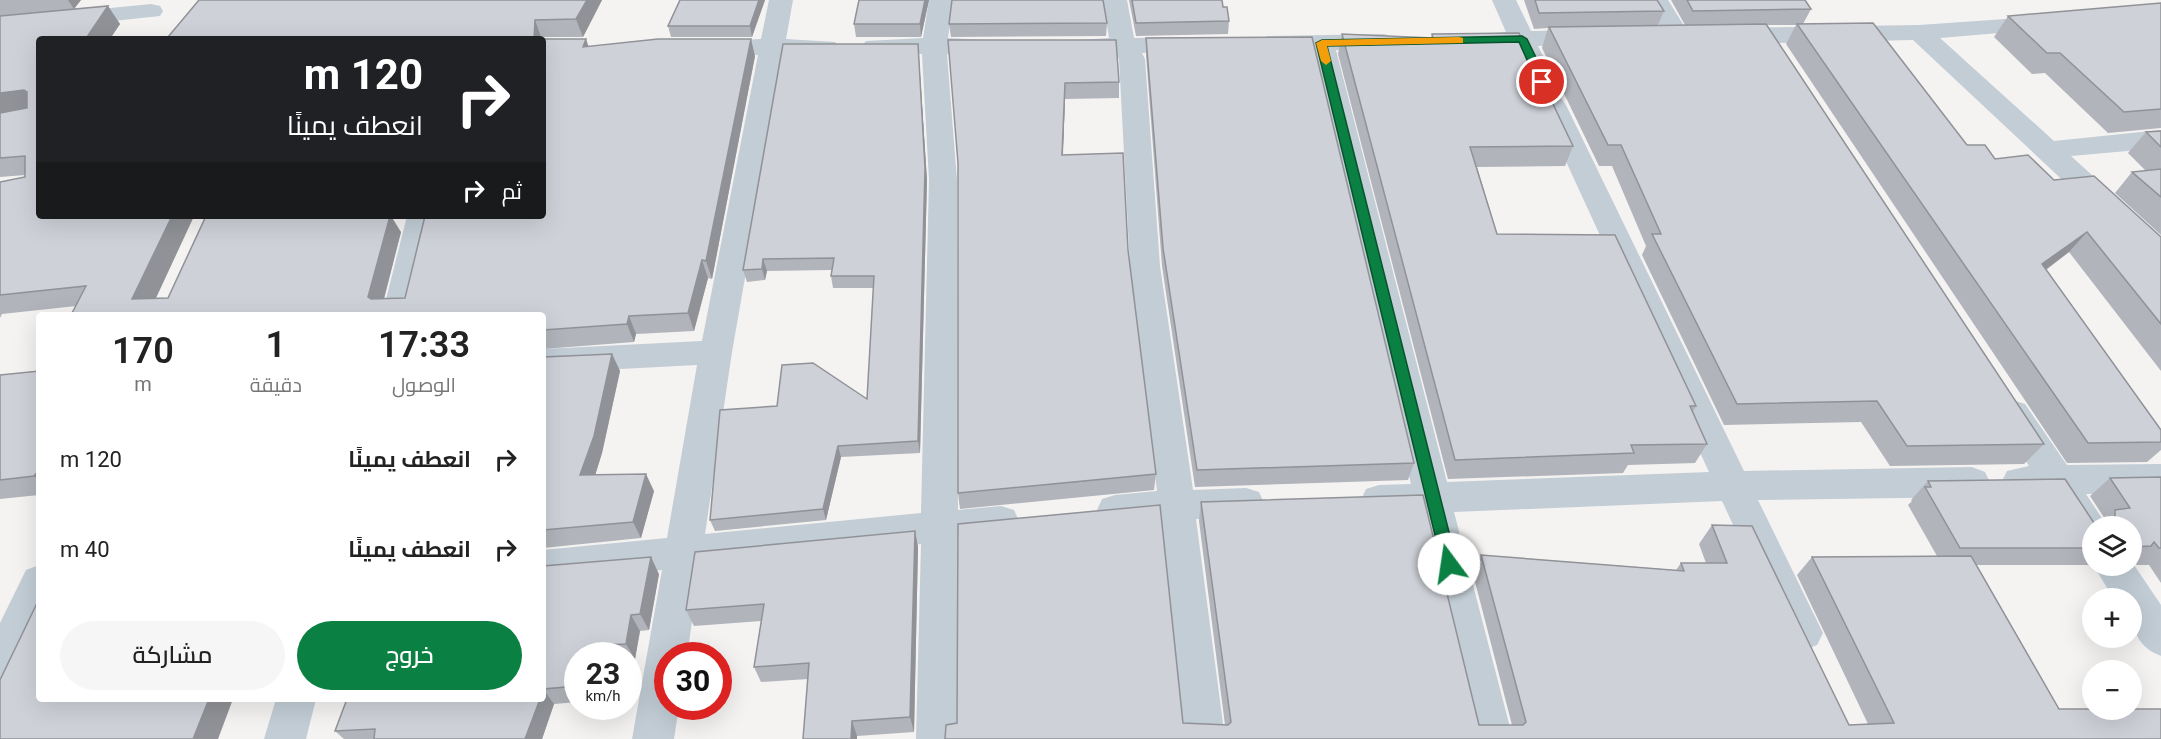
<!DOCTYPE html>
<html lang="ar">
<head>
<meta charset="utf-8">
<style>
	body { margin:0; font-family:Roboto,Cairo,sans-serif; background:#f6f6f6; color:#222; direction:rtl; height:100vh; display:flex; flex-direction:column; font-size:22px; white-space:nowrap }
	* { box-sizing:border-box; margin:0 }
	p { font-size:20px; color:#767676 }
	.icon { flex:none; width:33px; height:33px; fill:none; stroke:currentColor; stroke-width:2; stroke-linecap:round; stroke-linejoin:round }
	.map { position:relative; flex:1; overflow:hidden; direction:ltr }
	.drawer { position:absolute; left:36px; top:312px; width:510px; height:390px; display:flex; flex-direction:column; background:#fff; border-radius:6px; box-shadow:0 6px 24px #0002; direction:rtl }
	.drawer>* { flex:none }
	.hud { position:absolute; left:36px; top:36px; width:510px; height:183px; border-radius:6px; box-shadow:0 6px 24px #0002; direction:rtl; background:#202124; color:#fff; overflow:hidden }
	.buttons { position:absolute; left:2082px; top:516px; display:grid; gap:12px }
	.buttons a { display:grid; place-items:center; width:60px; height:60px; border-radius:50%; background:#fff; box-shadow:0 6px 24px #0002; font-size:30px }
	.speed { position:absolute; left:564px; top:642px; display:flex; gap:12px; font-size:30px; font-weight:700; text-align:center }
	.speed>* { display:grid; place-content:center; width:78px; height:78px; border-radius:50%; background:#fff; box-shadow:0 6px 24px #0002; line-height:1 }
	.speed small { font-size:15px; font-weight:400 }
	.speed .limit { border:9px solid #d22; background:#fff; color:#111 }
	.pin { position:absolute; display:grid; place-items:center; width:51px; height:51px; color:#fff; margin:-26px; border:3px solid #fff; border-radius:50%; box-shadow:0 2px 6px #0007 }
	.me { position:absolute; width:66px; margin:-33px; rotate:346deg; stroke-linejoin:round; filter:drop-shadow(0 0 4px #0008) }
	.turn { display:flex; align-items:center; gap:21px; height:126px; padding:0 24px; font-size:27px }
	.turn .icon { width:78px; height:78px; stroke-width:2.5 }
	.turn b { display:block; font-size:42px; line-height:51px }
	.then { display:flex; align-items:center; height:57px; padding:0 24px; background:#0003; gap:12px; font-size:22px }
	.eta { display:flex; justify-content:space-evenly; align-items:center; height:102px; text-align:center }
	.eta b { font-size:36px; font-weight:600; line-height:42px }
	.action { display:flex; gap:12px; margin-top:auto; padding:12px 24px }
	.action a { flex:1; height:69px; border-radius:36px; background:#0b8043; color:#fff; font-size:24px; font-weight:600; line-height:69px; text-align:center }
	.action a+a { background:#f6f6f6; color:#222 }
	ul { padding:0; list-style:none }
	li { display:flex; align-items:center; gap:18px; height:90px; padding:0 24px }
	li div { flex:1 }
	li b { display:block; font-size:22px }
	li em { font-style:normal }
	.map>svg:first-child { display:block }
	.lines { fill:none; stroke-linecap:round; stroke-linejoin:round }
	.street { fill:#c2cdd5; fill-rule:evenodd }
	.wall { fill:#b1b4ba; fill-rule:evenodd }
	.shaded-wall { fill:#909297 }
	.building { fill:#ced1d8; stroke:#909297; stroke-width:1.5; fill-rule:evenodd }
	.route { fill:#0b8043; stroke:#07532c; stroke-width:1.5 }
	.slow { fill:#f59e0b }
</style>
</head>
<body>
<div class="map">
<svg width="2161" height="739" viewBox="0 0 2161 739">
	<rect width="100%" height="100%" fill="#f5f2f2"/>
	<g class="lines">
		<g class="street">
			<path d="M769,0H793L786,39L835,42L839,47L835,52L784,55L732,352L705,534L921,513L929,180L922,54L866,51L862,46L866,41L923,38L929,0H953L948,38L1003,41L1007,46L1003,51L947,54L957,180L958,510L1001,506L1014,510L1019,521L1014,532L1001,536L958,541V739H916L921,544L700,567L687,656H668V706H679L674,739H632L662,570L543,582V550L667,538L697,365L543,373V349L702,341L758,55L701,52L697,47L701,42L761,39Z"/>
			<path d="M1103,0H1127L1134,38L1192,37L1201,40L1205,45L1201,50L1142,53L1145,59L1160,266L1193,490L1246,488L1259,492L1264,503L1259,514L1246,518L1196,519L1225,739H1183L1160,521L1115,525L1102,521L1097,510L1102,499L1115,495L1157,491L1130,266L1119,59L1116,53L1064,51L1060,46L1064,41L1109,38Z"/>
			<path d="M1492,0H1516L1531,31L1588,30L1597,33L1601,38L1597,43L1538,46L1544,58L1540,63L1531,66L1522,63L1513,47L1469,45L1465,40L1469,35L1506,32Z"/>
			<path d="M1644,0H1668L1691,37L1687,42L1678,45L1669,42Z"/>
			<path d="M151,4L160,6L163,11L160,16L0,33V19Z"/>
			<path d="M2047,16L2056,18L2059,23L2056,28L1940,38L2054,141L2161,130V148L2071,156L2161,238V265L2150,262L1913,40L1730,44L1721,41L1717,36L1721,31L1730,28L1919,25Z"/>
			<path d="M1384,34L1393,37L1397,42L1393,47L1336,50L1447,482L1709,472L1540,105L1544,99L1553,97L1562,99L1566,105L1744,471L1972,467L1985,472L1990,482L1985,492L1972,497L1758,500L1823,633L1817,645L1803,651L1789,645L1722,501L1454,512L1513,739H1471L1418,513L1379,515L1366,511L1361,500L1366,489L1379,485L1411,484L1310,51L1259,49L1255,44L1259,39L1268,36Z"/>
			<path d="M407,216H437L414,315H382Z"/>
			<path d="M2013,400L2025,404L2067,465L2161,464V492L2086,494L2107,526H2092V549L2079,545L2047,495L2020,496L2007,491L2002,481L2007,471L2029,466L1996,413L2001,404Z"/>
			<path d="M2132,562L2161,605V656C2133,645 2132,625 2132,598H2113L2094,566H2132Z"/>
			<path d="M39,565V624L14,678L0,683V623L26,570Z"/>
			<path d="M276,699H316L306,739H264Z"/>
		</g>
	</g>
	<g class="wall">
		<path d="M0,0H81L74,9L108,6L120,24L111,37H168L199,0H602L583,37H541V39H586L588,47L755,56L712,279L708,278L694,331L636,334L634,342L543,349V315L76,306L2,314L0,318V182L25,177V175L0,177ZM543,39L405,298L384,299L401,232L349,216H206L168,298H156L194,216H39Z"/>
		<path d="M680,0H765L752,37H671L668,26Z"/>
		<path d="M859,0H929L921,37H856L854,24Z"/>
		<path d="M1129,0H1222L1223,7L1229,21L1228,34L1136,36Z"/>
		<path d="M1524,0H1657L1664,11L1658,25H1685L1671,0H1805L1811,9L1803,24L1967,145L1995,159L2054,180L2161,237V371L2069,252L2046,270L2161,430V450L2147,462L2067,463L1786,44L1796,25H1767L2044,444L2024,464L1890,466L1861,422L1724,425L1642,255L1646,246L1612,166H1599L1542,48L1548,28L1534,29Z"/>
		<path d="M2161,3V128L2108,133L2045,73L2032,74L1994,37L2008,16Z"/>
		<path d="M1107,23L1106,36L951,37L949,24Z"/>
		<path d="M1342,34L1431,38L1432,34L1573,146L1565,166L1477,167L1497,234L1696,406L1693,412L1707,444L1695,463L1628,465L1623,473L1448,479L1338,54Z"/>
		<path d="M1146,38L1414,463L1408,480L1195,487L1162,266L1146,55Z"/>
		<path d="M948,40L1119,82V98L1065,99L1063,155L1128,250L1156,474L1154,490L960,509L958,493V163Z"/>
		<path d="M918,44L927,180L920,453L841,457L826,520L715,531L710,520L867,399L874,288H833L831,276L832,270L767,271L765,280L747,282L743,270Z"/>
		<path d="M2161,131V235L2115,193L2132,172L2146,171L2128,153L2146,132Z"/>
		<path d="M612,354L620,371L602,453L595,475L654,491L641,538L543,548V357Z"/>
		<path d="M39,371V495L0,499V375Z"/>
		<path d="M2161,477V583L2149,565H2137L2133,561L2132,562V526H2096L2105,519L2090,496L2110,478Z"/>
		<path d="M1928,481L2092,548V565H1977L2059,709L2161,739H945L1183,723L1225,725L1199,521L1201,502L1479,725H1512L1473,574L1481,555L1676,570L1681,563H1706L1699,544L1712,525L1849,725L1868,724L1797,575L1812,557L1937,556L1908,505L1912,501L1911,500Z"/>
		<path d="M915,531L918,547L914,732L857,736V739H803L808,679L761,682L754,667L761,621L694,626L686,610Z"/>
		<path d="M543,566L659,574L649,630L640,631L635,659H628V656H578V702L554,704L542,739H344L335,731Z"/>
	</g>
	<g class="shaded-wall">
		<path d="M68,0H81L74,9Z"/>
		<path d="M587,0H602L583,37L576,19Z"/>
		<path d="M759,0H765L752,37L750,26Z"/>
		<path d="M925,0H929L921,37L920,24Z"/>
		<path d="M108,6L120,24L110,39L87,37Z"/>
		<path d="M535,20L541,37V39H534Z"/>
		<path d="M586,39L592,57L583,47Z"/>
		<path d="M751,39L755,56L712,279L706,261Z"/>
		<path d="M918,44L927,180L920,453L918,441Z"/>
		<path d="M1065,83V99L1062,171V155Z"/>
		<path d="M24,90L39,108L0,113V93Z"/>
		<path d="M172,216H194L148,315L132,299Z"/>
		<path d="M390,216H391L401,232L380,314L368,297Z"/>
		<path d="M2087,232L2069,252L2025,285L2042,264Z"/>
		<path d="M763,259L767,271L765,280L762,269Z"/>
		<path d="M702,260L708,278L694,331L688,313Z"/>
		<path d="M629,316L636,334L634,342L627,324Z"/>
		<path d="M612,354L620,371L602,453L590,492L580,475Z"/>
		<path d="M838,446L841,457L826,520L823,509Z"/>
		<path d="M39,470V480L34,476Z"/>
		<path d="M646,474L654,491L641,538L633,522Z"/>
		<path d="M915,531L918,547L914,732L910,717Z"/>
		<path d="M651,557L659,574L649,630L640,614Z"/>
		<path d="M631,615L640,631L635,659L626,644Z"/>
		<path d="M604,645L610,656H602Z"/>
		<path d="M543,689L554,704L542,739H525L540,699H543Z"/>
		<path d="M209,699H233L218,739H193Z"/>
		<path d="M852,721L857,736V739H851Z"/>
	</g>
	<g class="building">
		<path d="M199,0H587L576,19L535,20L534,39H586L583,47L658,39H751L706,261L702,260L688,313L629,316L627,324L543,330V315H71L86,286L0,295V182L25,177V156L0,158V113L27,108V92L24,90L0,93V16L108,6L87,37H168ZM39,39H543V216H425L405,298L371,299L368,297L390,216H357L329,218L330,216H206L168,298L132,299L172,216H39Z"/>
		<path d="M680,0H759L750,26H668Z"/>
		<path d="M859,0H925L920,24H854Z"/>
		<path d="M952,0H1103L1107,23L949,24Z"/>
		<path d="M1132,0H1222L1223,7H1227L1229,21L1136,23Z"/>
		<path d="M1535,0H1657L1664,11L1539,13Z"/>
		<path d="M1687,0H1805L1811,9L1693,11Z"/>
		<path d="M2161,3V109L2124,112L2060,53H2047L2008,16Z"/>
		<path d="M1873,23L1967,145H1985L1995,159L2028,155L2054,180L2094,176L2161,237V324L2087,232L2042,264L2161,430V442L2088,443L1797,24Z"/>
		<path d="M1766,24L2044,444L1907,446L1877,401L1737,404L1652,234H1661L1621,145H1608L1549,27Z"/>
		<path d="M1519,33L1573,146L1470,147L1497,234L1615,235L1696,406H1690L1707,444L1631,445L1634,453L1455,460L1342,34L1433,38L1432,34Z"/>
		<path d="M1312,37L1414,463L1197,470L1163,248L1146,38Z"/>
		<path d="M948,40H1116L1119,82L1065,83L1062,155L1123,153L1128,250L1156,474L958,493V163Z"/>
		<path d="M783,44H918L925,168L918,441L838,446L823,509L710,520L720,410L777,406L782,365L813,363L867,399L874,276H831L834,258L763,259L762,269L743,270Z"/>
		<path d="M2161,131V147L2146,132Z"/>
		<path d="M2161,169V197L2132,172Z"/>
		<path d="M612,354L594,436L580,475L646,474L633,522L543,530V357Z"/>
		<path d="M39,371V470L34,476L0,480V375Z"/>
		<path d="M2161,477V548H2159L2154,542L2151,546L2132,547V526H2115V510L2130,508L2110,478Z"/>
		<path d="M2065,479L2096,526H2092V548H1960L1925,487H1931L1928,481Z"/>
		<path d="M1423,495L1479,725H1523L1526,722L1481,555L1684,571L1681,563H1727L1712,525L1752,526L1849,725L1894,723L1812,557L1971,556L2059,709H2161V739H945L946,725L957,723L958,524L1160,505L1183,723L1228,725L1231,722L1201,502Z"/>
		<path d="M915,531L910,717L852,721L851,739H803L809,663L754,667L764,604L686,610L695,552Z"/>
		<path d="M651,557L640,614L631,615L626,644L604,645L602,656H578V686L543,689V690V566Z"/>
		<path d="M39,599V699H209L193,739H0V680Z"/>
		<path d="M347,699H540L525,739H374L375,729L335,731Z"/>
	</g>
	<path class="route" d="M1522,36L1527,39L1548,82L1546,84L1537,82L1519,42L1327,46L1457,564L1455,569H1444L1442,564L1316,43L1322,40Z"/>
	<path class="slow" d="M1459,37L1463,38V43L1327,46L1331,61L1326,65L1321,61L1316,43L1322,40Z"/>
</svg>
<div class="buttons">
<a><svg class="icon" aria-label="layers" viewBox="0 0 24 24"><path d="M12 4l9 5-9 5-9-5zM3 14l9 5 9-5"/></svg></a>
<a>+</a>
<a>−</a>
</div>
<div class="speed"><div>23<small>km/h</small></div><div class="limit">30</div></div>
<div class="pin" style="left:1542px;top:82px;background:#d93025"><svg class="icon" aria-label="arrive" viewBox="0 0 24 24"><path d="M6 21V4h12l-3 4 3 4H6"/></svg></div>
<svg class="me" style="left:1449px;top:564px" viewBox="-20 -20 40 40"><circle r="19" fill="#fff"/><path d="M0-13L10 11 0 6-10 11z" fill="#0b8043"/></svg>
<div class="hud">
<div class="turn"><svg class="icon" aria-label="right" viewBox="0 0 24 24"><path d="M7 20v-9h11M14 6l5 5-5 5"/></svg><div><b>120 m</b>انعطف يمينًا</div></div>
<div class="then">ثم<svg class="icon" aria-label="right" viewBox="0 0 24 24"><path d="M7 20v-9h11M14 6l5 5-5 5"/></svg></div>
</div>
<section class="drawer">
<div class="eta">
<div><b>17:33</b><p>الوصول</p></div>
<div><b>1</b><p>دقيقة</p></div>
<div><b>170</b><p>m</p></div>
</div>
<ul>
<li><svg class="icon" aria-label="right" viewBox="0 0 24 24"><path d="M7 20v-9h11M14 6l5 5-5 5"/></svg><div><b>انعطف يمينًا</b></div><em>120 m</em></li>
<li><svg class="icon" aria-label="right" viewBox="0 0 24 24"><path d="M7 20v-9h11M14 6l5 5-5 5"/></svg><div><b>انعطف يمينًا</b></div><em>40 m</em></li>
</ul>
<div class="action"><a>خروج</a><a>مشاركة</a></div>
</section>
</div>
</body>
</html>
